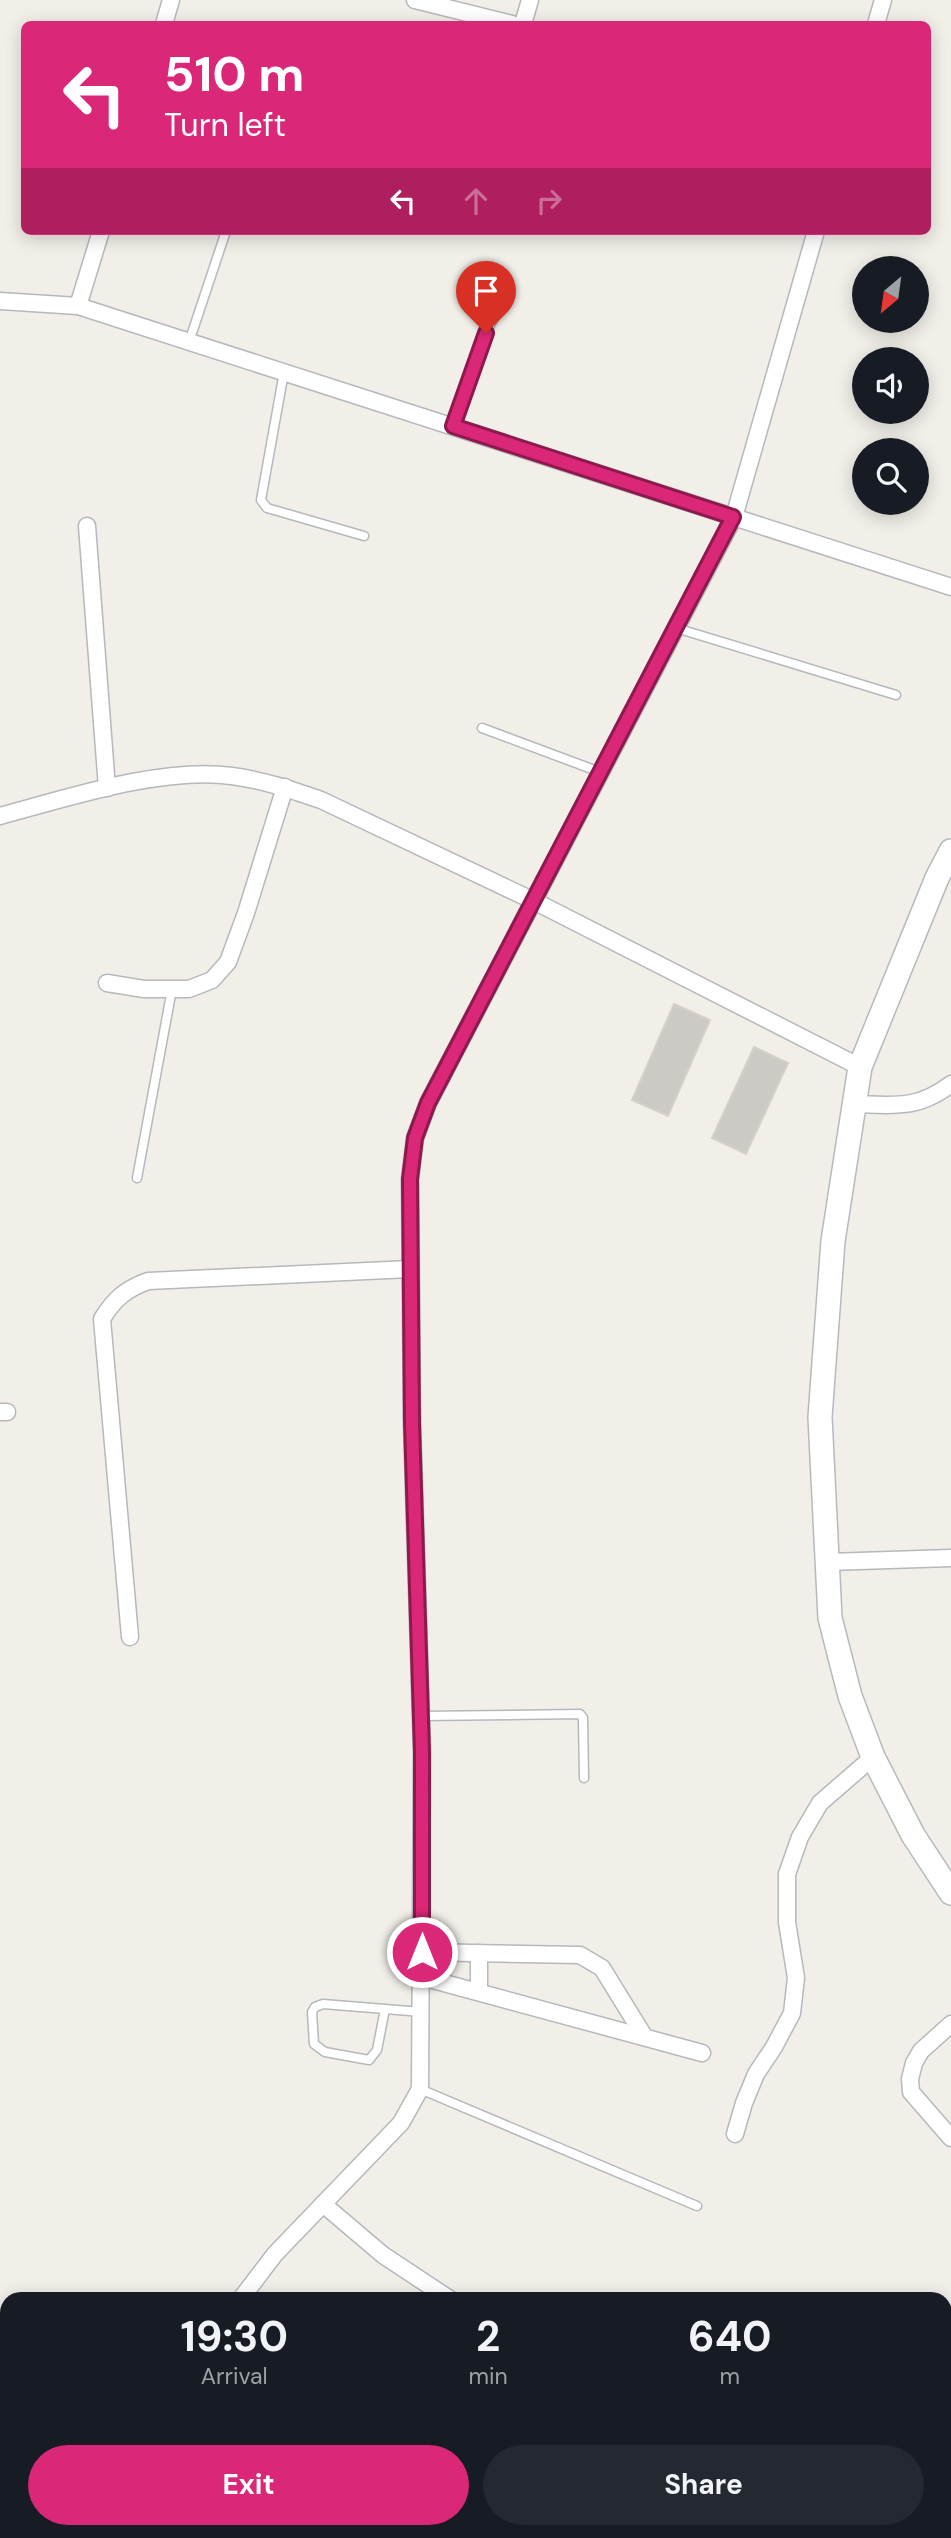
<!DOCTYPE html>
<html lang="en">
<head>
<meta charset="utf-8">
<style>
	body { margin:0; font-family:"DM Sans",sans-serif; background:#242831; color:#f1f3f6; height:100vh; display:flex; flex-direction:column; font-size:26px; white-space:nowrap }
	* { box-sizing:border-box; margin:0 }
	p { font-size:23px; color:#9ea1a6 }
	.icon { flex:none; width:38px; height:38px; fill:none; stroke:currentColor; stroke-width:2; stroke-linecap:round; stroke-linejoin:round }
	.map { position:relative; flex:1; overflow:hidden }
	.side { position:absolute; left:0px; top:2292px; width:952px; height:247px; display:flex; flex-direction:column; background:#171b24; border-radius:21px 21px 0 0; box-shadow:0 4px 18px #0003 }
	.side>* { flex:none }
	.banner { position:absolute; left:21px; top:21px; width:910px; height:214px; border-radius:10px; box-shadow:0 4px 18px #0003; background:#db2777; color:#fff; overflow:hidden }
	.needle { width:46px; rotate:209deg }
	.buttons { position:absolute; left:852px; top:256px; display:grid; gap:14px }
	.buttons a { display:grid; place-items:center; width:77px; height:77px; border-radius:50%; background:#171b24; box-shadow:0 4px 18px #0003; font-size:35px }
	.pin { position:absolute; display:grid; place-items:center; width:60px; height:60px; color:#fff; margin:-72px -30px; border-radius:50% 50% 50% 0; rotate:-45deg; box-shadow:0 0 7px #0007 }
	.pin .icon { rotate:45deg }
	.me { position:absolute; width:77px; margin:-38px; rotate:0deg; stroke-linejoin:round; filter:drop-shadow(0 0 5px #0008) }
	.turn { display:flex; align-items:center; gap:24px; height:147px; padding:0 28px; font-size:32px }
	.turn .icon { width:91px; height:91px; stroke-width:2.5 }
	.turn b { display:block; font-size:49px; line-height:60px }
	.lanes { display:flex; align-items:center; height:66px; padding:0 28px; background:#0003; justify-content:center; gap:35px; direction:ltr }
	.lanes .off { opacity:.35 }
	.eta { display:flex; justify-content:space-evenly; align-items:center; height:119px; text-align:center }
	.eta b { font-size:42px; font-weight:700; line-height:49px }
	.cta { display:flex; gap:14px; margin-top:auto; padding:14px 28px }
	.cta a { flex:1; height:80px; border-radius:42px; background:#db2777; color:#fff; font-size:28px; font-weight:700; line-height:80px; text-align:center }
	.cta a+a { background:#242831; color:#f1f3f6 }
	.map>svg:first-child { display:block }
	.building { fill:#cccac5; stroke:#d6d1c6; stroke-width:2 }
	.lines { fill:none; stroke-linecap:round; stroke-linejoin:round }
	.lane-casing { stroke:#b5b8bc; stroke-width:11 }
	.street-casing { stroke:#b5b8bc; stroke-width:19 }
	.secondary-casing { stroke:#b6babf; stroke-width:26 }
	.lane { stroke:#fff; stroke-width:8 }
	.street { stroke:#fff; stroke-width:16 }
	.secondary { stroke:#fff; stroke-width:23 }
	.route-casing { stroke:#8e194d; stroke-width:18 }
	.route { stroke:#db2777; stroke-width:12 }
</style>
</head>
<body>
<div class="map">
<svg width="951" height="2538" viewBox="0 0 951 2538">
	<rect width="100%" height="100%" fill="#f1efe8"/>
	<g class="building">
		<path d="M674,1004L710,1020L668,1116L632,1100Z"/>
		<path d="M754,1047L788,1063L746,1154L712,1138Z"/>
	</g>
	<g class="lines">
		<g class="lane-casing">
			<g id="lane">
				<path d="M189,342L226,231"/>
				<path d="M284,372L261,500L267,508L364,536"/>
				<path d="M453,427L486,333L497,312"/>
				<path d="M676,628L896,695"/>
				<path d="M482,728L600,772"/>
				<path d="M137,1178L172,989"/>
				<path d="M421,1716L580,1714L583,1718L584,1778"/>
				<path d="M385,2009L377,2050L369,2060L325,2052L314,2044L312,2012L315,2007L323,2004L422,2012"/>
				<path d="M420,2089L697,2206"/>
			</g>
		</g>
		<g class="street-casing">
			<g id="street">
				<path d="M415,0L512,24"/>
				<path d="M164,24L171,0"/>
				<path d="M523,24L530,0"/>
				<path d="M876,24L883,0"/>
				<path d="M0,301L78,306L951,587"/>
				<path d="M78,306L101,231"/>
				<path d="M87,526L107,788"/>
				<path d="M0,816C67,798 164,766 232,776C263,780 292,790 321,800L534,901L860,1067"/>
				<path d="M107,983L144,989H189L212,980L228,962L246,913L285,787"/>
				<path d="M854,1104C894,1105 917,1110 951,1084"/>
				<path d="M0,1412H7"/>
				<path d="M828,1562L951,1558"/>
				<path d="M130,1637L102,1319C114,1299 126,1289 148,1281L410,1269"/>
				<path d="M422,1952L580,1955L602,1968L644,2036"/>
				<path d="M422,1977L702,2053"/>
				<path d="M479,1992V1953"/>
				<path d="M951,2024L921,2051L914,2063L910,2079L911,2092L951,2138"/>
				<path d="M735,2134L744,2103L756,2074L774,2047L792,2013L796,1978L787,1922V1874L800,1837L820,1803L873,1757"/>
				<path d="M323,2204L383,2255L451,2300"/>
				<path d="M240,2300L275,2254L401,2123L420,2089L422,1752L412,1423L410,1179L415,1138L428,1103L734,517L816,231"/>
				<path d="M945,2470L951,2462"/>
				<path d="M235,2532L239,2538"/>
				<path d="M11,2538L18,2532"/>
				<path d="M895,2538L899,2532"/>
			</g>
		</g>
		<g class="secondary-casing">
			<path id="secondary" d="M951,851L937,878L860,1067L833,1241L820,1417L830,1618L850,1696L873,1757L913,1835L951,1893"/>
		</g>
		<use href="#lane" class="lane"/>
		<use href="#street" class="street"/>
		<use href="#secondary" class="secondary"/>
	</g>
	<g class="lines">
		<g class="route-casing">
			<path id="route" d="M422,1952V1752L412,1423L410,1179L415,1138L428,1103L733,517L453,426L486,333"/>
		</g>
		<use href="#route" class="route"/>
	</g>
</svg>
<div class="buttons">
<a><svg class="needle" viewBox="-14 -14 28 28"><path d="M0-13l5 13h-10z" fill="#e53935"/><path d="M0 13l5-13h-10z" fill="#9ea1a6"/></svg></a>
<a><svg class="icon" aria-label="sound" viewBox="0 0 24 24"><path d="M4 9h4l5-4v14l-5-4H4zM17 9q2 3 0 6"/></svg></a>
<a><svg class="icon" aria-label="search" viewBox="0 0 24 24"><circle cx="10" cy="10" r="6"/><path d="M15 15l6 6"/></svg></a>
</div>
<div class="pin" style="left:486px;top:333px;background:#d93025"><svg class="icon" aria-label="arrive" viewBox="0 0 24 24"><path d="M6 21V4h12l-3 4 3 4H6"/></svg></div>
<svg class="me" style="left:422px;top:1952px" viewBox="-20 -20 40 40"><circle r="17" fill="#db2777" stroke="#fff" stroke-width="3"/><path d="M0-11L8 9 0 5-8 9z" fill="#fff"/></svg>
<div class="banner">
<div class="turn"><svg class="icon" aria-label="left" viewBox="0 0 24 24"><path d="M17 20v-9H6M10 6l-5 5 5 5"/></svg><div><b>510 m</b>Turn left</div></div>
<div class="lanes"><svg class="icon" aria-label="left" viewBox="0 0 24 24"><path d="M17 20v-9H6M10 6l-5 5 5 5"/></svg><svg class="icon off" aria-label="ahead" viewBox="0 0 24 24"><path d="M12 20V5M6 11l6-6 6 6"/></svg><svg class="icon off" aria-label="right" viewBox="0 0 24 24"><path d="M7 20v-9h11M14 6l5 5-5 5"/></svg></div>
</div>
<section class="side">
<div class="eta">
<div><b>19:30</b><p>Arrival</p></div>
<div><b>2</b><p>min</p></div>
<div><b>640</b><p>m</p></div>
</div>
<div class="cta"><a>Exit</a><a>Share</a></div>
</section>
</div>
</body>
</html>
